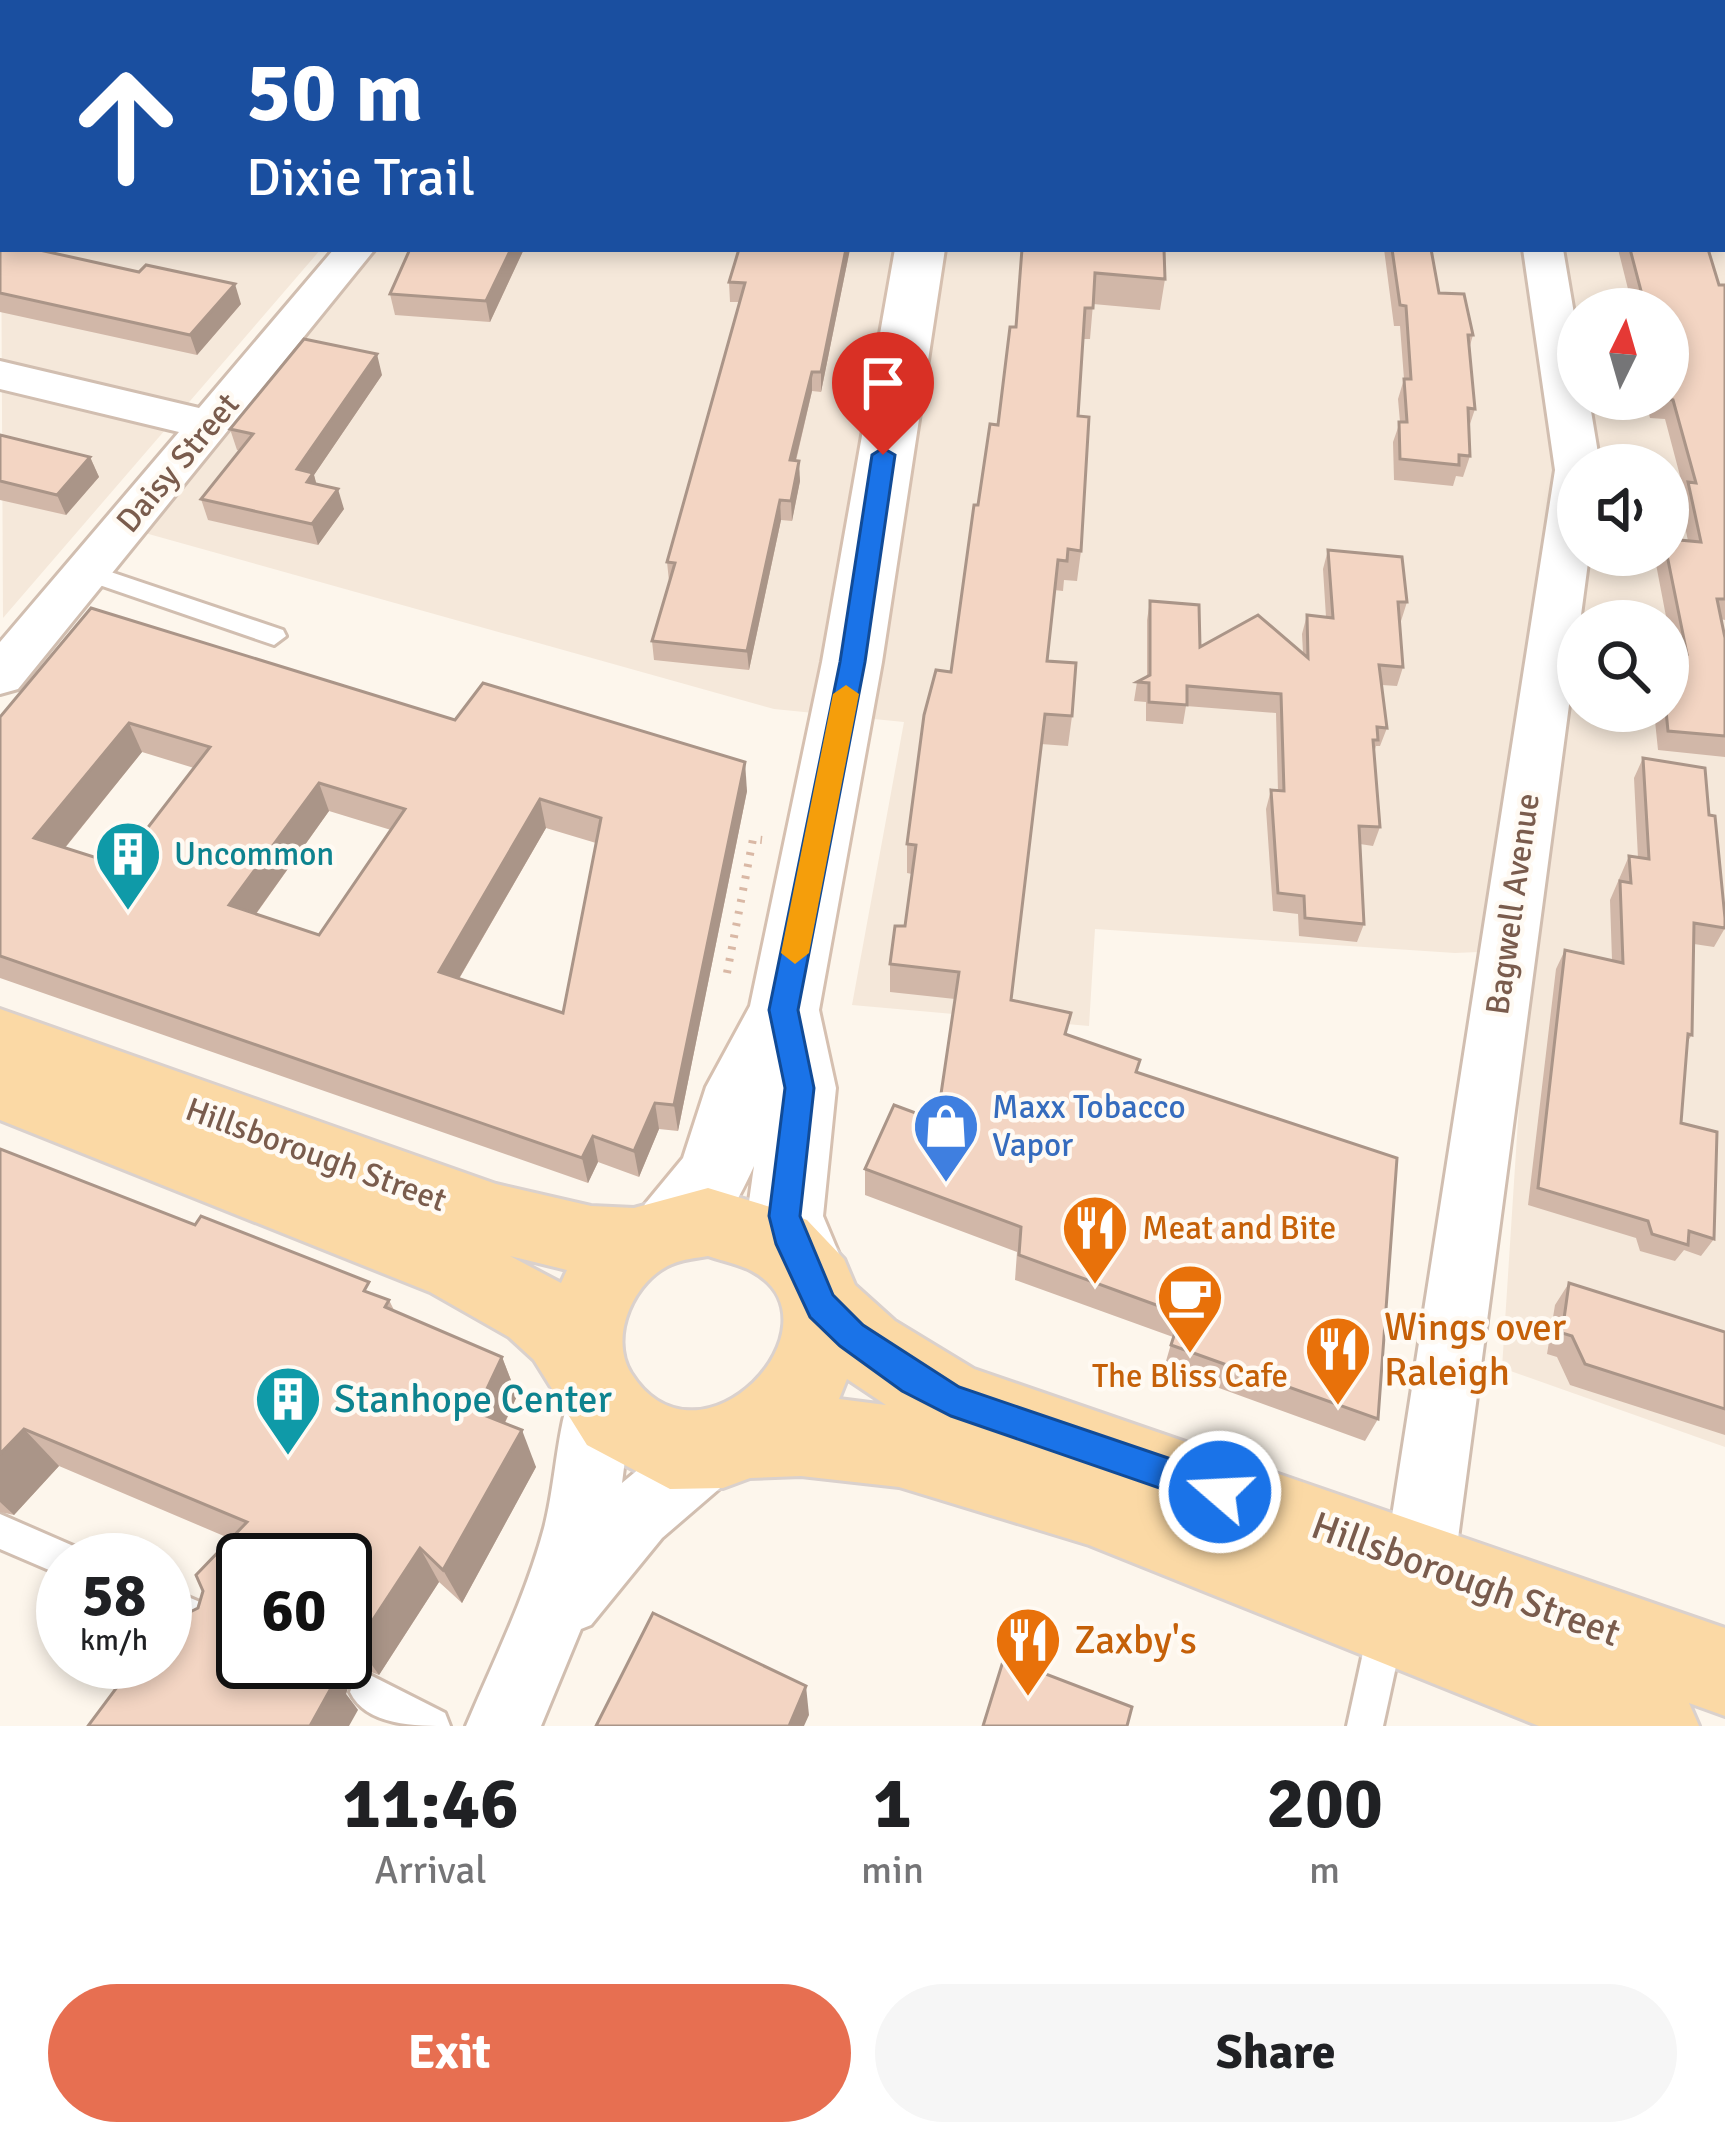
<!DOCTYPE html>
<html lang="en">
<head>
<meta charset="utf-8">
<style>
	body { margin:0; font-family:Signika,sans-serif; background:#f6f6f6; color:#202124; height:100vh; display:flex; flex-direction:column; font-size:45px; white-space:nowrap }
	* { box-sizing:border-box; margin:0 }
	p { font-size:39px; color:#757577 }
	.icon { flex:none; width:66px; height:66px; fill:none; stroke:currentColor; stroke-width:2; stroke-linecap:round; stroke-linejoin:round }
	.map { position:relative; height:1726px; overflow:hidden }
	.side { display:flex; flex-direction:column; background:#fff; flex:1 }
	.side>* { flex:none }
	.guide { position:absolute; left:0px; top:0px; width:1725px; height:252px; box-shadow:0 6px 18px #0003; background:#1a4fa0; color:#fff; overflow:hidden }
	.needle { width:78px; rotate:5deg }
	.fabs { position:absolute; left:1557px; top:288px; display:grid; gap:24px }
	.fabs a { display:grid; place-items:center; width:132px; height:132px; border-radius:50%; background:#fff; box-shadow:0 6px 18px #0003; font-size:60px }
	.speed { position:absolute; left:36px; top:1533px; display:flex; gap:24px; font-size:60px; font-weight:700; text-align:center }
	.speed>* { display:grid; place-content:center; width:156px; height:156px; border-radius:50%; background:#fff; box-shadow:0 6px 18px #0003; line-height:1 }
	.speed small { font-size:30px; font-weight:400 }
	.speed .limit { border:6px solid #111; border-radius:18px; background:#fff; color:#111 }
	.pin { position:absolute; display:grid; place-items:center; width:102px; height:102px; color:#fff; margin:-123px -51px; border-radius:50% 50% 50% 0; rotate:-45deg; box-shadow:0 0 12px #0007 }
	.pin .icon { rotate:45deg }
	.me { position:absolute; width:132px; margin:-66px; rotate:289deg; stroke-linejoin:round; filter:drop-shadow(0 0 9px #0008) }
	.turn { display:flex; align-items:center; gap:42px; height:252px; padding:0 48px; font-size:54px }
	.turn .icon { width:156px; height:156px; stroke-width:2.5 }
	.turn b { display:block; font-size:84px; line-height:102px }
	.eta { display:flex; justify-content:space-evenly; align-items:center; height:204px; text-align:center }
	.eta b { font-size:72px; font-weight:700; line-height:84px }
	.action { display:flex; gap:24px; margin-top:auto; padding:24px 48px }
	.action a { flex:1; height:138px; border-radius:72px; background:#e76f51; color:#fff; font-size:48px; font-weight:700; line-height:138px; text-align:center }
	.action a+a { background:#f6f6f6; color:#202124 }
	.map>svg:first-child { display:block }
	.residential { fill:#f5e8da; fill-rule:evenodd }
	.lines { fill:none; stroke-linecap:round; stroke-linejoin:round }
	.service-casing { stroke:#d1beb0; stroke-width:6 }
	.minor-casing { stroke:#d1beb0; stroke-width:6 }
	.secondary-casing { stroke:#d6c0b0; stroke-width:6 }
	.primary-casing { stroke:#dad1cd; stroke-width:6 }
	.path { stroke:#d9b8a5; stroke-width:8; stroke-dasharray:3 9; stroke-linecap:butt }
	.service { fill:#fff; fill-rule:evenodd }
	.minor { fill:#fff; fill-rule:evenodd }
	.secondary { fill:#fff; fill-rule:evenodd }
	.primary { fill:#fbd9a5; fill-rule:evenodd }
	.wall { fill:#d1b7a8; fill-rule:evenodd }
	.shaded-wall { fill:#aa9588 }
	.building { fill:#f3d5c3; stroke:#aa9588; stroke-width:3; fill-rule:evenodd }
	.route { fill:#1a73e8; stroke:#114b97; stroke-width:3 }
	.slow { fill:#f59e0b }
	.labels { text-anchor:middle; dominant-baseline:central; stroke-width:9; stroke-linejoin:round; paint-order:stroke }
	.street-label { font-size:33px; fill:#7a5c4d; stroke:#fffaf3 }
	.culture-label { font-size:33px; fill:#0d838f; stroke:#fffaf3; text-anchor:start }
	.shop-label { font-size:33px; fill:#366cbe; stroke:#fffaf3; text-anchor:start }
	.food-label { font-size:33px; fill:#c56008; stroke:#fffaf3; text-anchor:start }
	.near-food-label { font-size:39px; fill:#c56008; stroke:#fffaf3; text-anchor:start }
	.near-culture-label { font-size:39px; fill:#0d838f; stroke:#fffaf3; text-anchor:start }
	.near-street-label { font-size:39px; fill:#7a5c4d; stroke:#fffaf3 }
</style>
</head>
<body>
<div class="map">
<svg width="1725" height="1726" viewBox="0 0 1725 1726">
	<rect width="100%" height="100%" fill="#fdf6ec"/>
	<g class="residential">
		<path d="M0,0H536L3,3V249H321L3,618Z"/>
		<path d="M583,0H1725V1447L1502,1368L1529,950L1455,953L1095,929L1089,1026L852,1005L904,722L774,709L145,533L378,249H1722V3ZM1578,309H1668V399H1578ZM1578,465H1668V555H1578ZM1578,621H1668V711H1578Z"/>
	</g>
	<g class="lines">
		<g class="service-casing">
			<g id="service">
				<path d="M87,564L283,630L286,636L274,645L79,578L75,572Z"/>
				<path d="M0,1514L78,1548L83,1560H63V1576L0,1549Z"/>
				<path d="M165,1587L223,1612L228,1625L223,1638L210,1643L165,1623Z"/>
				<path d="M1387,1607L1400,1612L1405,1625L1383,1726H1347L1369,1625L1374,1612Z"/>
				<path d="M368,1674L445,1713L450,1726C416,1726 366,1726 350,1692L355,1679Z"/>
			</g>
		</g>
		<g class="minor-casing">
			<g id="minor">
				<path d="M1722,53L1725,54V76L1722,75Z"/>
				<path d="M334,249H375L18,689L0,694V642L179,432L0,389V361L199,408Z"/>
				<path d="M1523,249H1563L1578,337V399H1589L1600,465H1578V555H1589L1455,1561L1445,1586L1420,1596L1395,1586L1385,1561L1555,470Z"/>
				<path d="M600,1366L623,1376L633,1398L622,1483L693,1424L717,1414L741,1424L751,1447L741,1470L662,1538L591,1625L581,1629L541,1726H466C494,1660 525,1598 544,1528C557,1479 556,1423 577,1376Z"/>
			</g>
		</g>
		<g class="secondary-casing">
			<path id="secondary" d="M895,249H945L882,662L819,1010L836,1088L823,1216L846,1271L834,1296L807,1307L780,1296L747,1216L754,1166C735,1207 715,1246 672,1262L645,1252L634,1228L645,1204L683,1158L706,1087L750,1006L822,662Z"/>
		</g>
		<g class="primary-casing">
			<path id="primary" d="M0,1009L496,1184L591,1206L634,1208L708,1188L780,1210L807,1220L844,1259L855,1285L895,1321L974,1369L1725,1628V1716L1689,1703L1699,1726H1539L1089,1545L899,1487L801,1476L750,1478L723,1488L670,1489L587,1445L534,1360L509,1337L430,1292L0,1120ZM510,1256L567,1270L561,1283ZM708,1256C722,1261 739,1264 752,1271C848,1323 700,1482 631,1373C608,1336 635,1279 672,1264C683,1259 696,1258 708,1256ZM847,1379L886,1405L839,1399Z"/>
		</g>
		<path class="path" d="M727,973L753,839L762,840"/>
		<use href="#service" class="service"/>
		<use href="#minor" class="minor"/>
		<use href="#secondary" class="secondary"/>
		<use href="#primary" class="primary"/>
	</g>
	<g class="wall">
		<path d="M0,0H68L64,3H3V8L0,7Z"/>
		<rect x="1226" y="0" width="90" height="3"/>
		<path d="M1469,0H1525L1526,1L1525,3H1470Z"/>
		<path d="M1687,0H1725V36H1722V3H1688Z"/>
		<path d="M0,236L3,249L139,272L241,304L197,355L0,312Z"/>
		<path d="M524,249L490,322L395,315L390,294Z"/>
		<path d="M850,249L821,392L812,391L796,461L800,481L792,521L781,520L749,670L654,660L652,641L669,581L667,562L740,302H730L729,282Z"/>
		<path d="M1022,249L1165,279L1160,310L1093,304L1090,339H1083L1078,416L1081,551L1077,581L1064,580L1063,591L1054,590L1047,661L1072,716L1068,746L1041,744L1011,1000L1067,1035L1137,1073L1378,1419L1365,1441L1164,1368L1173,1337L1015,1280L1017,1252L865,1195V1169L937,1121L955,999L890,992V964L905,926L912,874L907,873V844L951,672L978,505L998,425L1016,327Z"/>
		<path d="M1384,249H1431L1439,293L1473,335L1469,349L1475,409L1469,427L1470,456L1463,477L1456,476L1453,486L1394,480L1393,442L1400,422L1398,399L1404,379L1400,326H1394Z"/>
		<path d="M1618,249H1708L1719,285H1725V620L1721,619L1725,638V757L1658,750L1654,711H1668L1673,653L1655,559L1657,555H1668L1688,541L1680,502L1684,491L1665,419L1650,418L1645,399H1668V309H1633Z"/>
		<path d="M382,375L314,475L316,484L344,509L318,545L208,520L201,499L240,451L237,450L230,429Z"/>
		<path d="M0,435L90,457L99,477L66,515L0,500Z"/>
		<path d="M1328,550L1407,602L1401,621H1399L1403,667L1397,686L1382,685L1387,728L1380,746H1376L1374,753L1380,827L1373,846L1360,844L1364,924L1357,942L1299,936L1298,914L1273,911L1266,809L1271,790L1278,791L1276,713L1186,706L1183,724L1146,721V702L1134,701L1137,682L1147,677V620L1150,601L1200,647L1303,653L1302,634L1307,615L1326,617L1323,569Z"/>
		<path d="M0,717L455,720L747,791L678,1131L659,1129L639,1177L598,1162L588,1183L0,978ZM142,752L194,768L119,865L65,848ZM329,811L391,830L319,935L256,914ZM546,828L596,843L563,1013L459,979Z"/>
		<path d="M1643,758L1709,815L1725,928L1714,947L1694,944L1692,1035L1687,1042L1681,1123L1714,1239L1701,1256L1684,1250L1675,1261L1640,1251L1636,1238L1528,1205L1556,969L1565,950L1612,960L1610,900L1629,856L1638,858L1634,778Z"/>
		<path d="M0,1149L389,1300L394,1310L502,1357L517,1396L505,1423L536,1467L462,1603L439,1582L379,1675L366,1670L351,1677L346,1694L358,1710L133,1680L182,1616L198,1608L231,1539L59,1466L14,1515L0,1512ZM345,1560V1662H243Z"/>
		<path d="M1569,1283L1725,1332V1435L1570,1385L1557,1357L1547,1354L1555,1305Z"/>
	</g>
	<g class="shaded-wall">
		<path d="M40,0H68L64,3H41Z"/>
		<path d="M475,0H496L493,3H472Z"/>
		<path d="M511,249H524L490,322L486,301Z"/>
		<path d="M846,249H850L821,392V372Z"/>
		<path d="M235,284L241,304L197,355L190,335Z"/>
		<path d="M377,354L382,375L314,475L319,493L297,469Z"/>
		<path d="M812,372V391L791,480L790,460Z"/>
		<path d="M90,457L99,477L66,515L57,495Z"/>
		<path d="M799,461L800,481L792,521L791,501Z"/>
		<path d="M338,489L344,509L318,545L312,524Z"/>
		<path d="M780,500L781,520L749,670L747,651Z"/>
		<path d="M129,723L142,752L50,866L34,838Z"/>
		<path d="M745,762L747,791L678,1131L674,1105Z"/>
		<path d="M319,783L329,811L242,933L229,905Z"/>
		<path d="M540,799L546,828L447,999L439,972Z"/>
		<path d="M655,1103L659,1129L639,1177L634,1151Z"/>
		<path d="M593,1136L598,1162L588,1183L582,1158Z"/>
		<path d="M502,1357L517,1396L492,1450L476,1412Z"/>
		<path d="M24,1429L59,1466L14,1515L0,1502V1454Z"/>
		<path d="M522,1430L536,1467L462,1603L443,1570Z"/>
		<path d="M420,1548L439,1582L379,1675L357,1644Z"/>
		<path d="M345,1641L366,1670L351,1677L346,1694L358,1710L349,1726H310L323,1662H345Z"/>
		<path d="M806,1686L809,1715L804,1726H789Z"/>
	</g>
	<g class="building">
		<path d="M162,0H475L472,3H159Z"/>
		<path d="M613,0H870L869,3H612Z"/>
		<path d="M1050,0H1114L1115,3H1049Z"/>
		<rect x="1242" y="0" width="67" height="3"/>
		<rect x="1386" y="0" width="71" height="3"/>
		<path d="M1573,0H1623L1624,3H1573Z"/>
		<path d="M1700,0H1725V16H1722V3H1701Z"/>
		<path d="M0,236L3,237V249H35L139,272L146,265L235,284L190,335L0,293Z"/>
		<path d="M410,249H511L486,301L390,294Z"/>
		<path d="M739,249H846L821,372H812L790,460L799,461L791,501L780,500L747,651L652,641L675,563L667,562L745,283L729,282Z"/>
		<path d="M1022,249H1164L1165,279L1095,273L1093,308H1085L1078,416L1089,417L1081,551L1068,549L1067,561L1058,560L1047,661L1076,663L1072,716L1045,714L1011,1000L1071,1013L1065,1034L1140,1060L1136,1072L1397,1158L1378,1419L1171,1345L1181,1314L1019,1255L1021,1227L865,1169L894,1105L937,1121L959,972L890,964L895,926H905L916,845L907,844L924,715L936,670L951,672L974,505H978L990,424L998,425L1010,327H1016Z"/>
		<path d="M1392,249H1431L1439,293L1464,294L1473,335H1468L1475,409L1468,408L1470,456L1459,455V465L1400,459L1399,422H1407L1404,379H1411L1406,306L1400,305Z"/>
		<path d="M1630,249H1708L1719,285H1725V599H1717L1725,638V736L1668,731L1666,711H1668V652L1687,654L1667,555L1668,539L1701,542L1688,482L1696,483L1673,400L1664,399H1668V309H1636V306H1645Z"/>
		<path d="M304,339L377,354L297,469L313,473L307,482L338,489L312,524L201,499L253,434L230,429Z"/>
		<path d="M0,435L90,457L57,495L0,481Z"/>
		<path d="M1328,550L1402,557L1407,602H1398L1403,667L1379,665L1387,728L1377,727L1378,740H1373L1380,827L1359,826L1364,924L1305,918L1304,896L1278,893L1271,790L1284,791L1281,694L1187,686V705L1149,702V683L1137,682L1150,675V601L1199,605L1200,647L1258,615L1308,658L1307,615L1333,618Z"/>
		<path d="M91,608L455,720L483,683L745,762L674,1105L655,1103L634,1151L593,1136L582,1158L0,956V717ZM129,723L210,747L119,865L34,838ZM319,783L405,809L319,935L229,905ZM540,799L601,818L563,1013L439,972Z"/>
		<path d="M1643,758L1705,768L1709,815L1715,816L1725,918V928L1694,923L1692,1035L1688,1034L1681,1123L1717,1132L1714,1239L1689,1231L1688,1245L1652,1234L1648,1221L1538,1188L1565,950L1623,963L1620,881L1631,883L1629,856L1649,859Z"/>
		<path d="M0,1149L195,1225L201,1216L369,1282L364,1291L389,1300L385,1307L502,1357L476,1412L522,1430L443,1570L420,1548L357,1644L345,1640V1560H243V1662H323L322,1665L335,1681L310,1726H88L126,1675L133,1680L142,1662H165V1620L169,1612L182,1616L198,1608L203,1591L196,1575L247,1522L24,1429L0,1454Z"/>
		<path d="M1569,1283L1725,1332V1409L1585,1364L1572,1336L1562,1333Z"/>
		<path d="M653,1613L806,1686L789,1726H596Z"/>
		<path d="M1004,1658L1132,1707L1127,1726H983Z"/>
	</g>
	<path class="route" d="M883,448L895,455L865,662L798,1010L814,1088L800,1216L833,1295L863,1325L959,1387L1233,1480L1238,1492L1233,1504L1220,1509L951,1416L902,1391L840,1346L810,1317L776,1244L769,1216L785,1088L769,1010L840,662L872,455Z"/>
	<path class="slow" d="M846,685L859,694L809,953L795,964L781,953L833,694Z"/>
	<defs>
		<g id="building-pin" transform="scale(3.45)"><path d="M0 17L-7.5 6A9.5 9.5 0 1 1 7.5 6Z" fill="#0f9aa8" stroke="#fffaf3"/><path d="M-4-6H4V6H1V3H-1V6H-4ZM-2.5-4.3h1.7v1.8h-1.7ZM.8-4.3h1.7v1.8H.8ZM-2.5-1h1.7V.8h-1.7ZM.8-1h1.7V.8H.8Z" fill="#fff"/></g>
		<g id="shop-pin" transform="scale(3.45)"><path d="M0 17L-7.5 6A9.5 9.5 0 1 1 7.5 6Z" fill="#3f7fe0" stroke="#fffaf3"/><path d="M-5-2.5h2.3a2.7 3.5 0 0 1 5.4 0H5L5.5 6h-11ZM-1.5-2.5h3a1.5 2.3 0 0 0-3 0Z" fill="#fff"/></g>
		<g id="restaurant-pin" transform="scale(3.45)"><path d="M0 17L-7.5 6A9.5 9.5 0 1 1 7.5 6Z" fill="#e8710a" stroke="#fffaf3"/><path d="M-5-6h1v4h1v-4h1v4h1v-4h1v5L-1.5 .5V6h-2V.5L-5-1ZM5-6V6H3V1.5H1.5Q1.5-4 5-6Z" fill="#fff"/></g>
		<g id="cafe-pin" transform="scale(3.45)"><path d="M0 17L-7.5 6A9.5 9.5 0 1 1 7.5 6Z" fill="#e8710a" stroke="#fffaf3"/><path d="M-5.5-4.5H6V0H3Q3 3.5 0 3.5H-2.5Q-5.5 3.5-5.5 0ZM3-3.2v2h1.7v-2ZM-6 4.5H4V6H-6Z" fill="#fff"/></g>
	</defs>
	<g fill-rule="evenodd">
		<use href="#building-pin" x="128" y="854"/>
		<use href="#shop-pin" x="946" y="1126"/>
		<use href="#restaurant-pin" x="1095" y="1228"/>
		<use href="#cafe-pin" x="1190" y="1297"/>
		<use href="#restaurant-pin" x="1338" y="1349"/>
		<use href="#building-pin" x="288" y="1399"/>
		<use href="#restaurant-pin" x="1028" y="1640"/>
	</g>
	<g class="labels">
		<g class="street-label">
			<text transform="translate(178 463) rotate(-50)">Daisy Street</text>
			<text transform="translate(1513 904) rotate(-82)">Bagwell Avenue</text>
			<text transform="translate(316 1155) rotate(20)">Hillsborough Street</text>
		</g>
		<g class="culture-label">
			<text x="174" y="854">Uncommon</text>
		</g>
		<g class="shop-label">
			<text x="992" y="1107">Maxx Tobacco<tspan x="992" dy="38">Vapor</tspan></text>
		</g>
		<g class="food-label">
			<text x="1142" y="1228">Meat and Bite</text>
			<text x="1190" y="1376" text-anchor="middle">The Bliss Cafe</text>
		</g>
		<g class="near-food-label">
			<text x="1384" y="1327">Wings over<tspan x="1384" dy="45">Raleigh</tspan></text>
			<text x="1074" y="1640">Zaxby's</text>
		</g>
		<g class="near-culture-label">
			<text x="334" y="1399">Stanhope Center</text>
		</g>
		<g class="near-street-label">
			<text transform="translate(1466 1579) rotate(20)">Hillsborough Street</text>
		</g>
	</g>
</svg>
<div class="fabs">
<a><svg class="needle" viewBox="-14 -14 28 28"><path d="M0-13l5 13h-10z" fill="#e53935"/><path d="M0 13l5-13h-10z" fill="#757577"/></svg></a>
<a><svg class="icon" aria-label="sound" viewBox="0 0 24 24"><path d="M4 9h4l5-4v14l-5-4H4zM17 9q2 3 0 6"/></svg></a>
<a><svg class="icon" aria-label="search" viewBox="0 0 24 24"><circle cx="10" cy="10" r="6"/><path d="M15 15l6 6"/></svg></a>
</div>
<div class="speed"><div>58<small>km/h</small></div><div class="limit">60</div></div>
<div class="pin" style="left:883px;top:455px;background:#d93025"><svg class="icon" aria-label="arrive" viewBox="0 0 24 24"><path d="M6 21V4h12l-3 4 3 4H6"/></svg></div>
<svg class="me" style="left:1220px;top:1492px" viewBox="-20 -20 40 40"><circle r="17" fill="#1a73e8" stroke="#fff" stroke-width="3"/><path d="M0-11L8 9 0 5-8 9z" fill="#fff"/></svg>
<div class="guide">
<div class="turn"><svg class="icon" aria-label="ahead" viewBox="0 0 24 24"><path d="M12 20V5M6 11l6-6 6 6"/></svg><div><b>50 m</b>Dixie Trail</div></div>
</div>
</div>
<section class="side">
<div class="eta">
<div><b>11:46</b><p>Arrival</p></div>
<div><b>1</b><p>min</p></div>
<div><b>200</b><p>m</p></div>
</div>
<div class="action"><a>Exit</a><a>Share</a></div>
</section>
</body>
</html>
